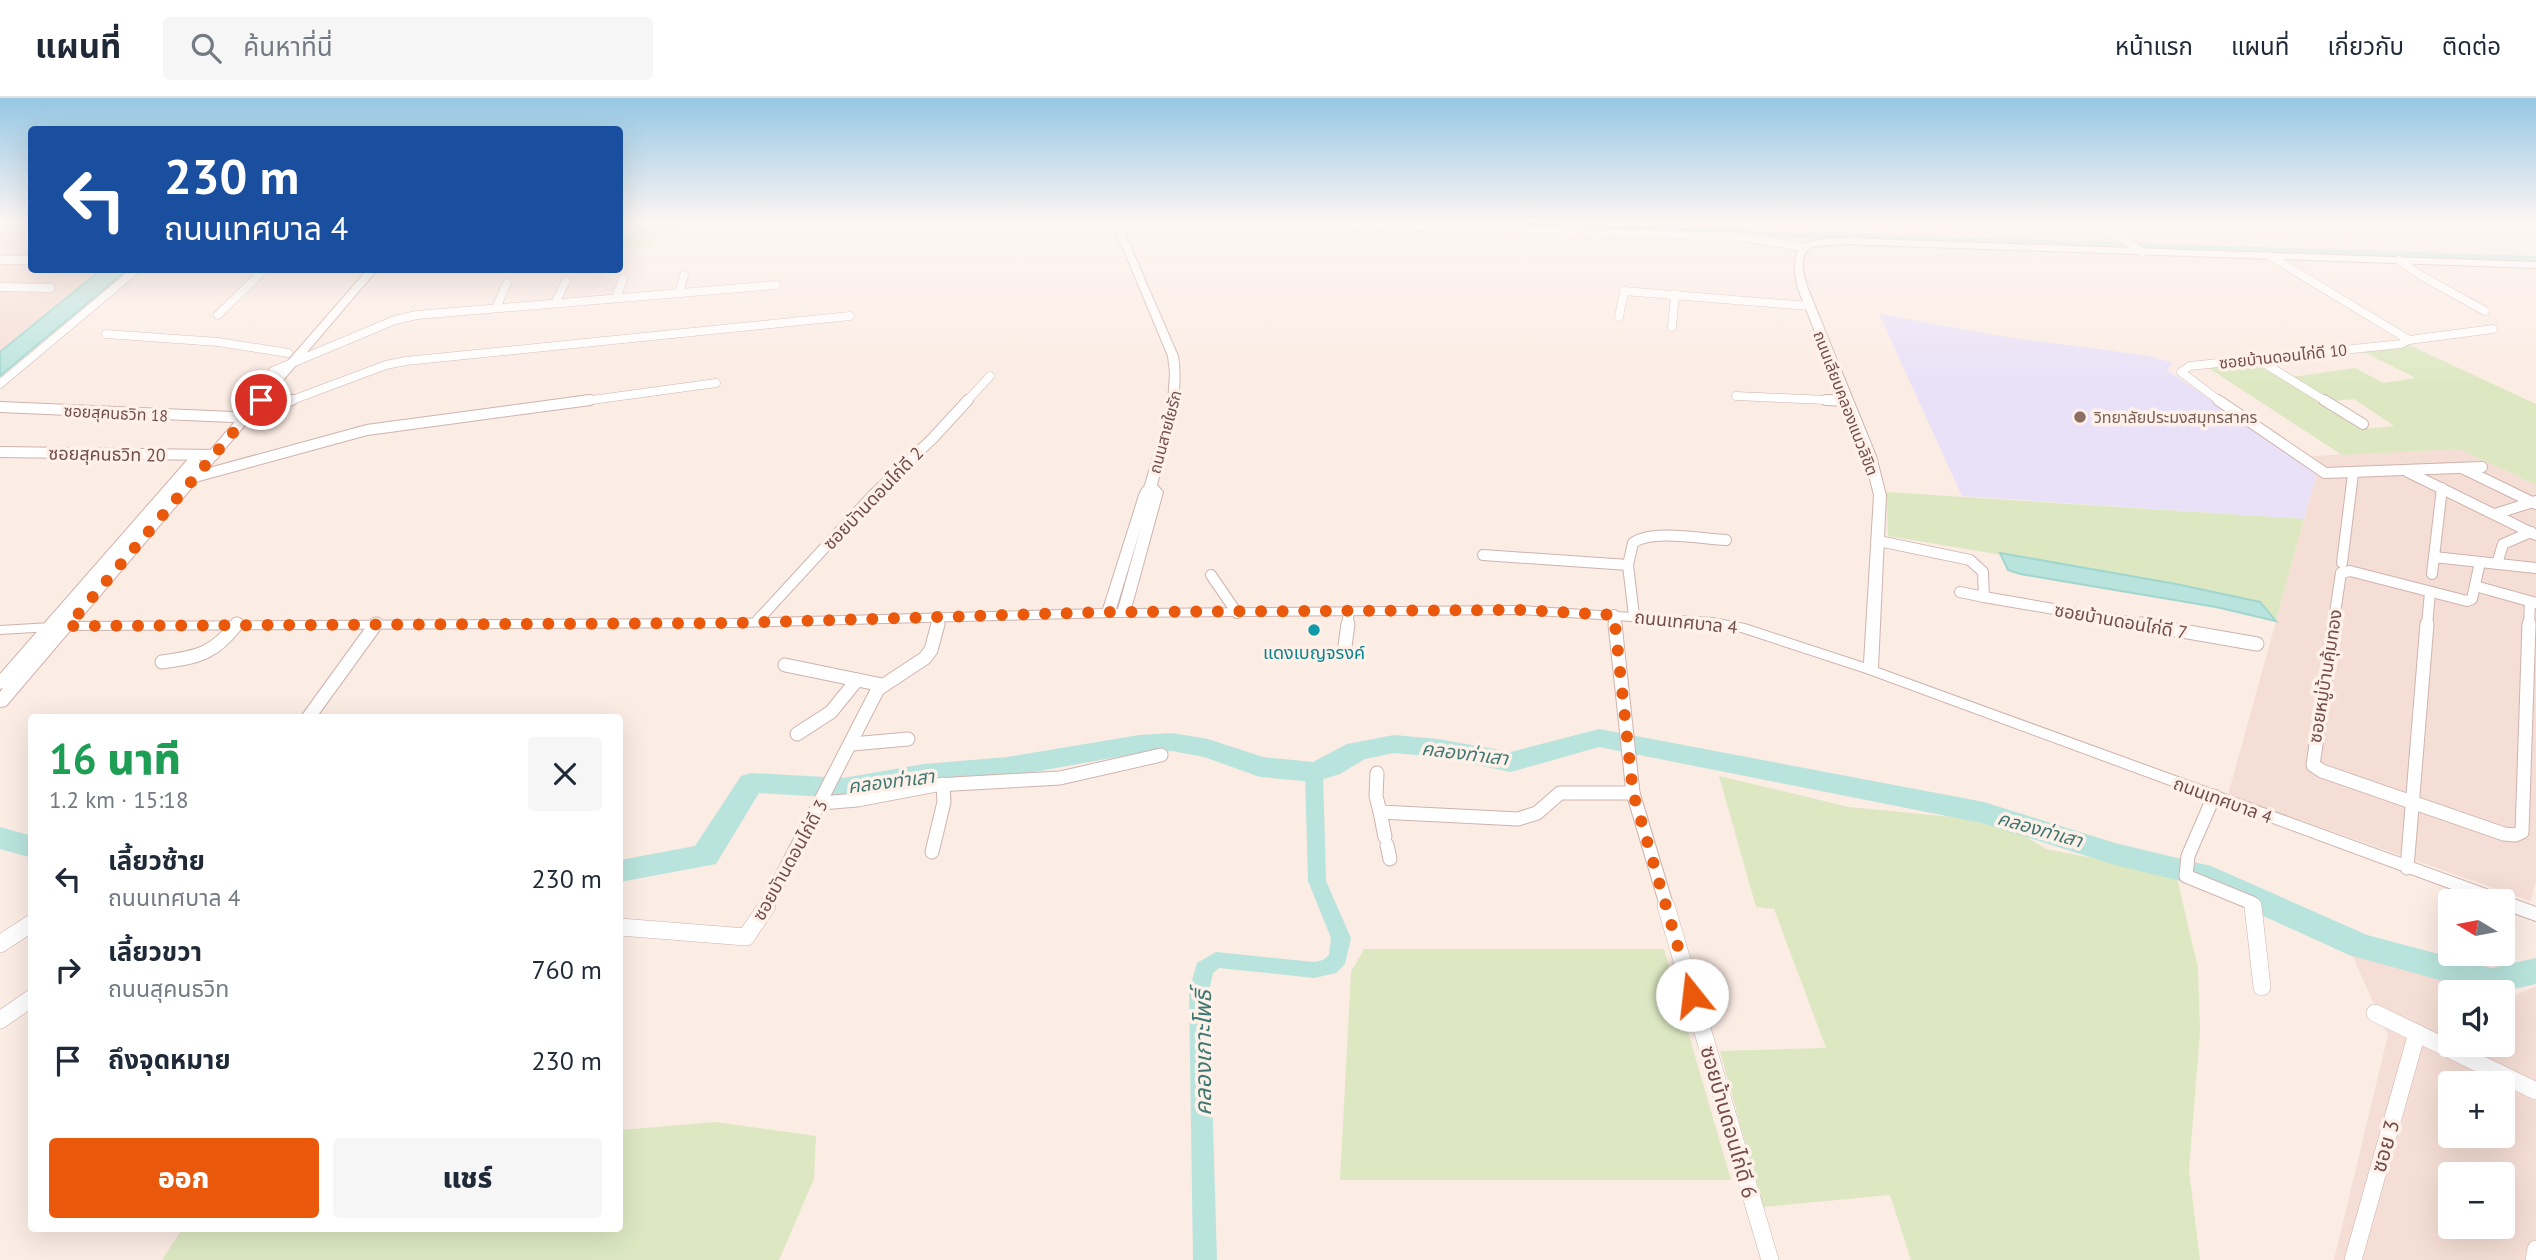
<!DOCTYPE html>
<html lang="th">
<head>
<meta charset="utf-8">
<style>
	body { margin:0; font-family:"PT Sans","Noto Sans Thai",sans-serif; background:#f6f6f7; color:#1f2937; height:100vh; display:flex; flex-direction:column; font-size:26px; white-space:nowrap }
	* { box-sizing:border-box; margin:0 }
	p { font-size:23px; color:#747a83 }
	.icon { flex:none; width:38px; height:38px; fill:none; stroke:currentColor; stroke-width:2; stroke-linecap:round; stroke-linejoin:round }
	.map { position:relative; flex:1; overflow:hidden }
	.side { position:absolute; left:28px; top:616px; width:595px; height:518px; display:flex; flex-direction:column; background:#fff; border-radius:7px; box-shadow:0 7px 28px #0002 }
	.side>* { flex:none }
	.top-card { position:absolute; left:28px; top:28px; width:595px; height:147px; border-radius:7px; box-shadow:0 7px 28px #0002; background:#1a4fa0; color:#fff; overflow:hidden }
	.needle { width:46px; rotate:280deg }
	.fabs { position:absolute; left:2438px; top:791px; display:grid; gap:14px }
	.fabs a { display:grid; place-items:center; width:77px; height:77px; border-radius:7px; background:#fff; box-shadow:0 7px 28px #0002; font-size:35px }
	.pin { position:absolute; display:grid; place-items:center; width:60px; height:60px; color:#fff; margin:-30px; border:4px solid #fff; border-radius:50%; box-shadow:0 2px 7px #0007 }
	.me { position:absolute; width:77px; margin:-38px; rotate:344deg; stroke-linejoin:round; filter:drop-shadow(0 0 5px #0008) }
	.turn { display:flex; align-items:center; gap:24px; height:147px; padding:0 21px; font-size:32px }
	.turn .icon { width:91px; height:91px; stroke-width:2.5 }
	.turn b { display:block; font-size:49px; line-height:60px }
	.round { display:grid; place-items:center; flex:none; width:74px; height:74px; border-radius:7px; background:#f6f6f7 }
	.head { display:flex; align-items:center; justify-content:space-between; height:119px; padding:0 21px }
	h1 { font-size:42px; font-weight:800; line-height:52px; color:#1e9e55 }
	.primary-button { display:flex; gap:14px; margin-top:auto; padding:14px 21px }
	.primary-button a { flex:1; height:80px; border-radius:7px; background:#ea580c; color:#fff; font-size:28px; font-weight:800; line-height:80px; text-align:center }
	.primary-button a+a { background:#f6f6f7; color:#1f2937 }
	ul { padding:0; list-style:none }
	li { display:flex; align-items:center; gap:21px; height:91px; padding:0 21px }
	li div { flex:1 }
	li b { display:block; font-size:26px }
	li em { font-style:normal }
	header { display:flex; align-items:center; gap:42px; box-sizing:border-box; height:98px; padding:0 35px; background:#fff; border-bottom:2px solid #e0e1e3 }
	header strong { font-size:33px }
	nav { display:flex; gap:38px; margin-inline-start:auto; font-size:24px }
	.search { width:490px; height:63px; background:#f6f6f7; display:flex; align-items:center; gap:18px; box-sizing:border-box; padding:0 24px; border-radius:7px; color:#747a83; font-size:26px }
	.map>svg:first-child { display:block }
	.residential { fill:#f5ded5; fill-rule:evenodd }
	.education { fill:#e9e1f8 }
	.green { fill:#dde8c3 }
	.water { fill:#b9e4de; stroke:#a0d6cf; stroke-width:2 }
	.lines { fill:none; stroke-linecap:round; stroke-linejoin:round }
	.canal { fill:#b9e4de; fill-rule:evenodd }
	.river { fill:#b9e4de; fill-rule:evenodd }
	.minor-far3-casing { stroke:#cfb3ae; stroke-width:9 }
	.minor-far2-casing { stroke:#cfb3ae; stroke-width:12 }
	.minor-far1-casing { stroke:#cfb3ae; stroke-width:15 }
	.minor-casing { stroke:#cfb3ae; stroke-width:18 }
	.tertiary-casing { stroke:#cfb3ae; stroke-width:2 }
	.secondary-casing { stroke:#d1b1ab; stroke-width:2 }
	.minor-far3 { stroke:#fff; stroke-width:8 }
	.minor-far2 { stroke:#fff; stroke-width:10 }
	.minor-far1 { stroke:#fff; stroke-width:13 }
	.minor { stroke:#fff; stroke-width:17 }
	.tertiary { fill:#fff; fill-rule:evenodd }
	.secondary { fill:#fff; fill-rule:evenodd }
	.route { stroke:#ea580c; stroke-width:12; stroke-dasharray:0 21.6 }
	.education-dot { fill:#8d6e63; stroke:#fef1ea; stroke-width:2.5 }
	.culture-dot { fill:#0f9aa8; stroke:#fef1ea; stroke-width:2.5 }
	.labels { text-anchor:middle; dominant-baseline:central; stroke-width:7; stroke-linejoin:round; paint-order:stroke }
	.far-street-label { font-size:16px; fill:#734d4a; stroke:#fef1ea }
	.far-education-label { font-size:16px; fill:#785e54; stroke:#fef1ea; text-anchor:start }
	.street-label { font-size:18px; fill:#734d4a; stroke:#fef1ea }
	.culture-label { font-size:18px; fill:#0d838f; stroke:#fef1ea }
	.water-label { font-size:19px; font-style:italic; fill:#3f7872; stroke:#fef1ea }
	.near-street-label { font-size:21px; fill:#734d4a; stroke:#fef1ea }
	.near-water-label { font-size:23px; font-style:italic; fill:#3f7872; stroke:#fef1ea }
</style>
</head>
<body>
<header>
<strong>แผนที่</strong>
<div class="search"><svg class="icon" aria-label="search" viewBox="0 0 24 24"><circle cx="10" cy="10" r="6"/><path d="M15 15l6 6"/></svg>ค้นหาที่นี่</div>
<nav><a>หน้าแรก</a><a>แผนที่</a><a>เกี่ยวกับ</a><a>ติดต่อ</a></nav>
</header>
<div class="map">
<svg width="2536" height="1162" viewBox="0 0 2536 1162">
	<rect width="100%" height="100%" fill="#fbece4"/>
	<g class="residential">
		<path d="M0,124H31L32,172H100L0,254Z"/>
		<path d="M2459,351L2536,387V783L2531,803L2228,697L2317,375L2293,359Z"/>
		<path d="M2352,857L2516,897L2536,888V1162H2334L2388,937ZM2450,894H2502V947H2450ZM2450,985H2502V1038H2450ZM2450,1076H2502V1129H2450Z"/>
	</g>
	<path class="education" d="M1879,216L2000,238L2150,258L2173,265L2167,272L2317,375L2304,421L1962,398Z"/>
	<g class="green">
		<path d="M653,124H684L648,149L620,147V142Z"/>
		<path d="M2409,247L2536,306V387L2459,351L2342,357L2207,269L2252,264L2365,331L2394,328L2354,301L2332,303L2292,279L2355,270L2384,285L2416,280L2361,253Z"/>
		<path d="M1886,394L2304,421L2276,523L2260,504L2176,486L1888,438Z"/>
		<path d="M1719,678L1849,709L1962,720L2019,734L2046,751L2176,776L2198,870L2200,933L2189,1072L2200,1162H1911L1890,1097L1763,1109L1720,953L1826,950L1774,811L1756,809Z"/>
		<path d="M1364,851H1664L1731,1082H1340L1351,874Z"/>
		<path d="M715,1024L816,1038L814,1081L779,1162H162L182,1131L620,1130V1032Z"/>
	</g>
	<g class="water">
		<path d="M101,172H127L0,278V254Z"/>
		<path d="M2000,455L2176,486L2260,504L2276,523L2216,509L2020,476L2008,472Z"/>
	</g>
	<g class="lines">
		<g class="canal">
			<path d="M1402,124H1505L2536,158V164L1407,127Z"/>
			<path d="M1314,668L1320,670L1323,674L1326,783L1351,840L1345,866L1336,875L1314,880L1219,870L1213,875L1209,893L1217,1162H1193L1189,893L1197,865L1216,854L1314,864L1323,862L1329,857L1331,840L1308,783L1305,674L1308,670Z"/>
		</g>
		<g class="river">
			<path d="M1599,631L1984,704L2115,745L2211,768L2367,837L2491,870L2536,860V886L2501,894H2483L2349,857L2193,786L2115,767L1982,725L1599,649L1511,674L1438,659L1394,655L1365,661L1340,676L1314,684L1260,679L1204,659L1172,653L1139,655L1007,679L924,686L843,700L759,695L716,766L620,784V762L695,748L741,678L751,675L843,680L924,666L1007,659L1139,637L1172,635L1208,641L1263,659L1313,664L1347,646L1394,637L1438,641L1511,654Z"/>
			<path d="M0,729L32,738V760L0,751Z"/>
		</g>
		<g class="minor-far3-casing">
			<g id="minor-far3">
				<path d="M1266,124L1742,139L1803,149"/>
				<path d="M2080,124L2120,139L2142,154"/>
				<path d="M0,162H32"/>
				<path d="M2399,162L2420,177L2485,213"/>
				<path d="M0,189L50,190"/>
				<path d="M679,195L684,177"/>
				<path d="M616,200L623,181"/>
				<path d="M555,205L566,183"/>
				<path d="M496,210L507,185"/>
				<path d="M218,217L264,172"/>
				<path d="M1619,219L1624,193L1809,208"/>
				<path d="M1672,229L1675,196"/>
				<path d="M106,236L218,244L288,255"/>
				<path d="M2409,242L2493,231"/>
				<path d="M2257,261L2327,304"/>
				<path d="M273,273L395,222L417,217L776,187"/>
				<path d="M0,286L136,172"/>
				<path d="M1736,298L1848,303"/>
				<path d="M287,304L386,267L406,263L850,218"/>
				<path d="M577,304L716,285"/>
				<path d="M966,304L990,278"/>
				<path d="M2221,304L2181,274L2190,268L2401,246L2409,242L2270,158"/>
			</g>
		</g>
		<g class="minor-far2-casing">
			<g id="minor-far2">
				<path d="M1826,302L1848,303"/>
				<path d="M2218,302L2325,375L2482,369"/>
				<path d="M2324,302L2363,326"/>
				<path d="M0,309L233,319"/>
				<path d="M246,319L292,302"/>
				<path d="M0,354L214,357"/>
				<path d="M2464,371L2536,406"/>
				<path d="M2408,374L2536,437"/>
				<path d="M195,379L367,332L590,302"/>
				<path d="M2495,416L2536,403"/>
				<path d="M1879,443L1970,462L1983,474L1984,499L2152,528"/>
				<path d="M1483,457L1628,467"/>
				<path d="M2434,459L2536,470"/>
				<path d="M2342,465L2353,376"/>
				<path d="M2497,466L2503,446L2531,434"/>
				<path d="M2432,476L2442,390"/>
				<path d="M1211,477L1237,515"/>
				<path d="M2475,488L2536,505"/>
				<path d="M1960,494L1984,499"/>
				<path d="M1614,517L1615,528"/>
				<path d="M1634,518L1628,467L1633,445C1652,431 1702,441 1726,442"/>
				<path d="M757,523L873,397L933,340L968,302"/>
				<path d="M375,528L377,525"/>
				<path d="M937,528L939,519"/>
				<path d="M1347,528L1349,514"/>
				<path d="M2333,528L2341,475L2350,473L2467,503L2472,501L2480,464"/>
				<path d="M2427,528L2430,494"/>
				<path d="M2529,528L2530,504"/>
			</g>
		</g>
		<g class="minor-far1-casing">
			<g id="minor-far1">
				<path d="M1615,526L1633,695L1667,809"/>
				<path d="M2142,526L2257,546"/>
				<path d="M2334,526L2313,667L2322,673L2504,736L2515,737L2522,734L2529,526"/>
				<path d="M1344,555L1348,526"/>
				<path d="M162,564C198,559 214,556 237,526"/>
				<path d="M785,567L882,587"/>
				<path d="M308,620L376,526"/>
				<path d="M797,636L831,614L857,582"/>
				<path d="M852,646L908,641"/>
				<path d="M1377,675L1376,698L1380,714L1518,721L1537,715L1560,695H1633"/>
				<path d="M2214,698L2188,758L2186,778L2252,805L2254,809"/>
				<path d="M821,705L857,702L936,687L1060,680L1161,657"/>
				<path d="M1380,714L1385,739"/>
				<path d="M1387,747L1390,761"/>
				<path d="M932,754L944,704L943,686"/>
				<path d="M2407,770L2427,526"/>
				<path d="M766,809L878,591L925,560L931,552L938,526"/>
			</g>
		</g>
		<g class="minor-casing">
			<g id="minor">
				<path d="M1666,808L1770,1162"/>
				<path d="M2253,808L2262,889"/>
				<path d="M620,829L746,839L767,808"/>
				<path d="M0,846L32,825"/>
				<path d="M2375,915L2536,993"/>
				<path d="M0,922L32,900"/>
				<path d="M2353,1162L2417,935"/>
				<path d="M2534,1162L2536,1151"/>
			</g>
		</g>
		<g class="tertiary-casing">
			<path id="tertiary" d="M1112,124H1120L1178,258C1185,304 1167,344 1157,387L1163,394L1131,511L1521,508L1712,520L1745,526L1864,565L1874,397L1864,358L1798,191C1788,148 1800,141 1842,140L2536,164V170L1842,146L1811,149C1797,159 1804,177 1808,191L1876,358L1886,397L1878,570L2536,809V823L2502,811V803H2484L1866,575L1738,533L1712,528L1521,516L1108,519L734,529L68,532L0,536V528L68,524L734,521L1103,511L1140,394L1145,387L1168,307L1170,275L1168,258ZM1141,429L1118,511H1116Z"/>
		</g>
		<g class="secondary-casing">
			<path id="secondary" d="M367,172H377L6,608L0,609V594L3,590L0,591V576L189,360H199L200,364Z"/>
		</g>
		<use href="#minor-far3" class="minor-far3"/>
		<use href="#minor-far2" class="minor-far2"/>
		<use href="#minor-far1" class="minor-far1"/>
		<use href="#minor" class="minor"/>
		<use href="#tertiary" class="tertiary"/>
		<use href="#secondary" class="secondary"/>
	</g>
	<linearGradient id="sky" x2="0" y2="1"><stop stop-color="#95c7e4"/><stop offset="0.43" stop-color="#fdf6f3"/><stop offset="1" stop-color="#fdf6f3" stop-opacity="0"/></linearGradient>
	<rect width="2536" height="287" fill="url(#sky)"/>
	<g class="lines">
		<path class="route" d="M261,302L68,528L734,525L1108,514L1521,512L1614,517L1633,695L1692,897"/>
	</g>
	<circle class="education-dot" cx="2080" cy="319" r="7"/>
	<circle class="culture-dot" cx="1314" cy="532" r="7"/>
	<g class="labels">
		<g class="far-street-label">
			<text transform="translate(2283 258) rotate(-6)">ซอยบ้านดอนไก่ดี 10</text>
			<text transform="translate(1846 305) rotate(69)">ถนนเลียบคลองแนวลิขิต</text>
			<text transform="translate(116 315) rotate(3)">ซอยสุคนธวิท 18</text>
			<text transform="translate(1165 334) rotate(-75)">ถนนสายใยรัก</text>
		</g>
		<g class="far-education-label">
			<text x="2094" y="319">วิทยาลัยประมงสมุทรสาคร</text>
		</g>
		<g class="street-label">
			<text transform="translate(107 356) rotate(1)">ซอยสุคนธวิท 20</text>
			<text transform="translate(873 400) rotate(-46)">ซอยบัานดอนไก่ดี 2</text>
			<text transform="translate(2121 523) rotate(10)">ซอยบ้านดอนไก่ดี 7</text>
			<text transform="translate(1686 524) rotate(6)">ถนนเทศบาล 4</text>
			<text transform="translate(2325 578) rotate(-81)">ซอยหมู่บ้านคุ้มทอง</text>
			<text transform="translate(2223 702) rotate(20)">ถนนเทศบาล 4</text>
			<text transform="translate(790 762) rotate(-61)">ซอยบัานดอนไก่ดี 3</text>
		</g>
		<g class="culture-label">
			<text x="1314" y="554">แดงเบญจรงค์</text>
		</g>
		<g class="water-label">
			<text transform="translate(1465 655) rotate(7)">คลองท่าเสา</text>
			<text transform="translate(891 683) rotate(-7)">คลองท่าเสา</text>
			<text transform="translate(2040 731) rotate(16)">คลองท่าเสา</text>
		</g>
		<g class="near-street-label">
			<text transform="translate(1729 1024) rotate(74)">ซอยบ้านดอนไก่ดี 6</text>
			<text transform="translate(2385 1048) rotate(-74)">ซอย 3</text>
		</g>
		<g class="near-water-label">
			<text transform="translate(1202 955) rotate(-90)">คลองเกาะโพธิ์</text>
		</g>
	</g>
</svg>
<div class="fabs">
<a><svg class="needle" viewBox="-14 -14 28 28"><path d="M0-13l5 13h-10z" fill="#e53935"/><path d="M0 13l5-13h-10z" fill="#747a83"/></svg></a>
<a><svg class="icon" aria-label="sound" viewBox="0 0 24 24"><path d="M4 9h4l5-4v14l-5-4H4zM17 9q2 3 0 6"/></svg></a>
<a>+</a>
<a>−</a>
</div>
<div class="pin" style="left:261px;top:302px;background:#d93025"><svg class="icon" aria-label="arrive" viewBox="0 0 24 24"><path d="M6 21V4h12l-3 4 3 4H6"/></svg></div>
<svg class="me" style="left:1692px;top:897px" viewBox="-20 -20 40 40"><circle r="19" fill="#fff"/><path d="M0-13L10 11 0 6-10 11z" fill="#ea580c"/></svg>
<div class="top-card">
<div class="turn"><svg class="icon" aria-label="left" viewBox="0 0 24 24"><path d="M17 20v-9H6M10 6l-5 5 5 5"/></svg><div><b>230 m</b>ถนนเทศบาล 4</div></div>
</div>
<section class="side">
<div class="head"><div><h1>16 นาที</h1><p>1.2 km · 15:18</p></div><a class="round"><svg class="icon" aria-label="close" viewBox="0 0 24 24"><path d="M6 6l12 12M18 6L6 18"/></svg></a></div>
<ul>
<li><svg class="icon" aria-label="left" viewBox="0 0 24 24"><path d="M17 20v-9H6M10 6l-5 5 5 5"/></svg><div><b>เลี้ยวซ้าย</b><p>ถนนเทศบาล 4</p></div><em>230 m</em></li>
<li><svg class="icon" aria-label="right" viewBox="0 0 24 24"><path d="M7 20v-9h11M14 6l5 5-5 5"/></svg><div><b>เลี้ยวขวา</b><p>ถนนสุคนธวิท</p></div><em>760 m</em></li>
<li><svg class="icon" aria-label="arrive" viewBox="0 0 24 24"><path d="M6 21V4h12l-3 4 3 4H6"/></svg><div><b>ถึงจุดหมาย</b></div><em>230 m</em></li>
</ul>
<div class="primary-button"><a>ออก</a><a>แชร์</a></div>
</section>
</div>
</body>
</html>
